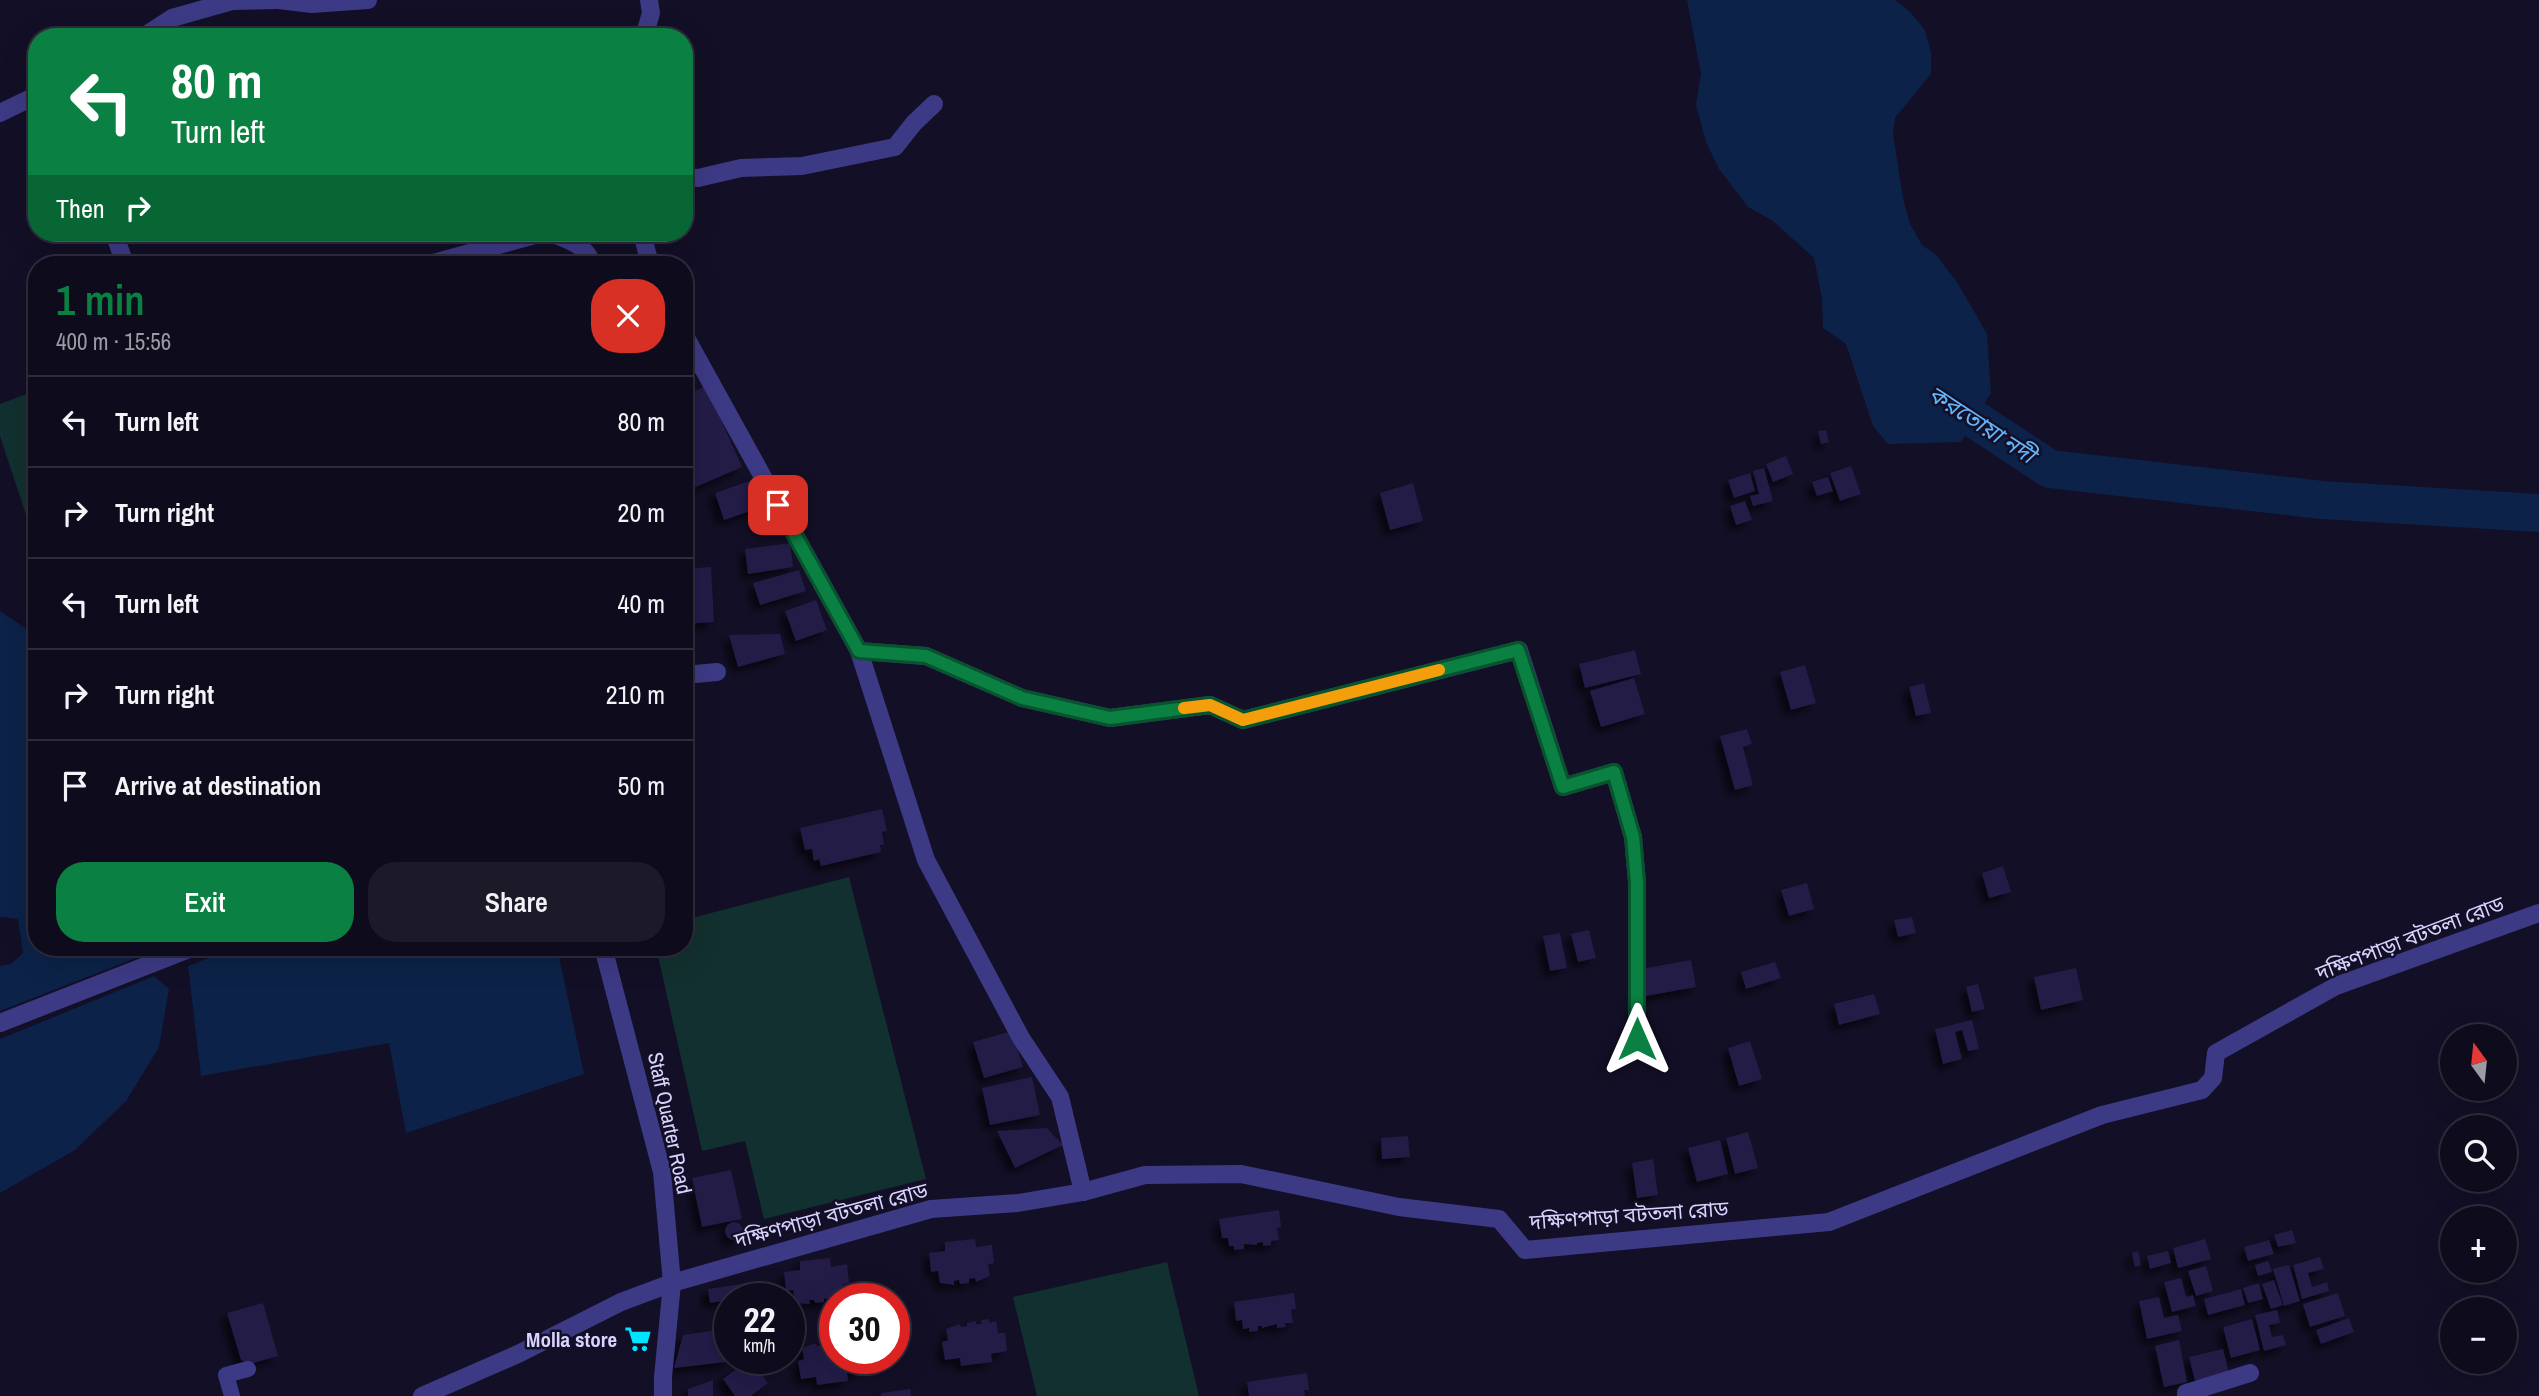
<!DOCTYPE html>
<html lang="en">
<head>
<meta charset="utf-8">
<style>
	body { margin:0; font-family:"Archivo Narrow","Noto Sans Bengali",sans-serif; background:#1c1929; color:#f1f3f6; height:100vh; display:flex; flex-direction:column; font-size:26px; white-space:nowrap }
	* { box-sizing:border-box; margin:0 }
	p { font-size:23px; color:#9b9ba3 }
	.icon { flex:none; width:38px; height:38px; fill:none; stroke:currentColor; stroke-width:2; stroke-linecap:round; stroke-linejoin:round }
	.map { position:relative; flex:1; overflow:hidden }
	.details { position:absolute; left:28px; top:256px; width:665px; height:700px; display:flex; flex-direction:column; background:#0e0b1c; border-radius:28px; box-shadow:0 7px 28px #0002,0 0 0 2px #2e2b3b }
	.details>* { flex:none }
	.top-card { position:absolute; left:28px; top:28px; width:665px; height:214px; border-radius:28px; box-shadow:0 7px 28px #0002,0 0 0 2px #2e2b3b; background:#0b8043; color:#fff; overflow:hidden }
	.needle { width:46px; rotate:345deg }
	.controls { position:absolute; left:2440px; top:1024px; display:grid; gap:14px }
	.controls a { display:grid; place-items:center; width:77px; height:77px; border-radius:50%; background:#0e0b1c; box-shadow:0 7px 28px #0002,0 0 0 2px #2e2b3b; font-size:35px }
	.speed { position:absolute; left:714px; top:1283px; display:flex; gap:14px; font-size:35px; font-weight:700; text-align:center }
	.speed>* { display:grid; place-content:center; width:91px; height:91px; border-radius:50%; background:#0e0b1c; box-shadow:0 7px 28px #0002,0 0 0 2px #2e2b3b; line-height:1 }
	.speed small { font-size:18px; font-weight:400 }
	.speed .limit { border:10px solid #d22; background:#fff; color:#111 }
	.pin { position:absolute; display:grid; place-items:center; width:60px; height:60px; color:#fff; margin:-30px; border-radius:14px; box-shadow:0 4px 10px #0006 }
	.me { position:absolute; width:77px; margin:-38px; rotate:0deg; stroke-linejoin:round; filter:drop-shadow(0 0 5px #0008) }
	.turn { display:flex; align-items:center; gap:24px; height:147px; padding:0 28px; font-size:32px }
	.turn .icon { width:91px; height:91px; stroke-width:2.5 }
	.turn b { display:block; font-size:49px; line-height:60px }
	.then { display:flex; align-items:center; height:66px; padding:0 28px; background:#0003; gap:14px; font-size:26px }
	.round { display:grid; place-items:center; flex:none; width:74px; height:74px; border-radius:28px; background:#1c1929 }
	.summary { display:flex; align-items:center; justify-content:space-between; height:119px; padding:0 28px }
	h1 { font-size:42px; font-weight:600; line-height:52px; color:#0b8043 }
	.primary-button { display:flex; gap:14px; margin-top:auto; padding:14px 28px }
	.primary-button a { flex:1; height:80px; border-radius:28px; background:#0b8043; color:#fff; font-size:28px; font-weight:600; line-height:80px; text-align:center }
	.primary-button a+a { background:#1c1929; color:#f1f3f6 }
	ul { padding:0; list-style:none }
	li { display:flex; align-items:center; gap:21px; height:91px; padding:0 28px; border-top:2px solid #2e2b3b }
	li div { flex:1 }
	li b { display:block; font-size:26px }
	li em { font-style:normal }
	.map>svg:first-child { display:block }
	.green { fill:#12302f }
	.water { fill:#0c2248 }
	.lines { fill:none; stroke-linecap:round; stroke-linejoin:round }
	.river { stroke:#0c2248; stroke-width:38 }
	.building { fill:#241b47; filter:url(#shadow) }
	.pedestrian { stroke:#3d3a85; stroke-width:16 }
	.minor { stroke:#3d3a85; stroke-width:18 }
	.tertiary { stroke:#3d3a85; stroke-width:18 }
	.route-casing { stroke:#07532c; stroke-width:18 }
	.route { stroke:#0b8043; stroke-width:12 }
	.slow { stroke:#f59e0b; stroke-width:12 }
	.labels { text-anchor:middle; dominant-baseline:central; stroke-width:5; stroke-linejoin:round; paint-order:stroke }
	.street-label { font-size:21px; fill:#d9d4ff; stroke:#130f26 }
	.poi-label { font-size:21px; font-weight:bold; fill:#d9d4ff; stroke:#130f26; text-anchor:end }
	.water-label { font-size:23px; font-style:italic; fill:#62b6ff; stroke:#130f26 }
</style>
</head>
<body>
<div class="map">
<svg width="2539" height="1396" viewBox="0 0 2539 1396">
	<defs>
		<filter id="shadow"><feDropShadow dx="-6" dy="6" stdDeviation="3.5" flood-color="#0009"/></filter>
	</defs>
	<rect width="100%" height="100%" fill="#130f26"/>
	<g class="green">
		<path d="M37,390V524L30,527L0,436V404Z"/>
		<path d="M849,877L926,1179L764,1219L745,1141L702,1151L656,947H684V920Z"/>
		<path d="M1167,1262L1199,1396H1037L1013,1297Z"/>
	</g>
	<g class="water">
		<path d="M1687,0H1895L1910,12L1925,30L1931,53V74L1895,118L1893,134L1903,198L1910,224L1922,245L1936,255L1957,282L1987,334L1991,393L1961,442L1888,444L1873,426L1846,344L1823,328L1822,298L1814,258L1773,221L1748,207L1719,169L1706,142L1696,105L1701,74Z"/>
		<path d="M0,611L37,636V947H164L0,1011V966L11,964L23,953L18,919L0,917Z"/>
		<path d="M238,947H557L584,1074L406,1133L389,1043L201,1076L188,966Z"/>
		<path d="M154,976L169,989L159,1047L126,1101L75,1150L0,1193V1039Z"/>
	</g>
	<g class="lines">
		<path class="river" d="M1930,390L2050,469L2322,500L2539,513"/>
	</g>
	<g class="building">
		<path d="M684,356L692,371L684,374Z"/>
		<path d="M706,386L742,467L684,492V396Z"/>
		<path d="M1826,430L1829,442L1821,444L1818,431Z"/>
		<path d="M1786,456L1793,474L1773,482L1766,464Z"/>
		<path d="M1851,466L1861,494L1840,501L1830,473Z"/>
		<path d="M1764,468L1773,501L1753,506L1750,496L1759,494L1753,471Z"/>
		<path d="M1750,473L1755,491L1734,498L1728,480Z"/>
		<path d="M1828,477L1833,491L1817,496L1812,482Z"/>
		<path d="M755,479L765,506L724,520L715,493Z"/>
		<path d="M1413,483L1423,521L1390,530L1380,493Z"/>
		<path d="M1745,501L1752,520L1736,525L1730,506Z"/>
		<path d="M790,543L793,567L748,574L745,549Z"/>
		<path d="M711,567L714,622L684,624V569Z"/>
		<path d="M799,570L806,591L760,605L753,583Z"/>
		<path d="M816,600L827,630L796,641L785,611Z"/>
		<path d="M780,634L785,654L738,667L729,635Z"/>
		<path d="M1635,650L1641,674L1585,688L1579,664Z"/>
		<path d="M1805,665L1816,703L1791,710L1780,672Z"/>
		<path d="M1634,678L1645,714L1601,727L1590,691Z"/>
		<path d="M1924,683L1931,713L1916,716L1909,687Z"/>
		<path d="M1747,729L1752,744L1743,747L1753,785L1735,790L1720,736Z"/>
		<path d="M882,809L887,831L882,832L884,845H880L881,852L821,866L819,859L814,861L812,849L805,850L800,828Z"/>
		<path d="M690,828L695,849L689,851L692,864H688L689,871L684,872V829Z"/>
		<path d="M2003,866L2011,892L1989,898L1982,873Z"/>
		<path d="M1807,883L1814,909L1789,916L1781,890Z"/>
		<path d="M1912,917L1916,933L1898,937L1894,920Z"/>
		<path d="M1589,930L1596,958L1578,962L1571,934Z"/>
		<path d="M1560,933L1567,968L1550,971L1543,936Z"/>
		<path d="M1691,960L1696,987L1646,996L1641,969Z"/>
		<path d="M1775,962L1781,978L1746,989L1741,972Z"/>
		<path d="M2076,968L2083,1000L2041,1010L2034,977Z"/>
		<path d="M1978,984L1985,1009L1972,1012L1966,987Z"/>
		<path d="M1874,994L1880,1014L1839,1025L1834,1004Z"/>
		<path d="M1972,1020L1979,1049L1968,1051L1962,1030L1955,1032L1962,1059L1943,1064L1935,1029Z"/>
		<path d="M1012,1031L1023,1067L984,1078L973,1042Z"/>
		<path d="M1750,1041L1762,1079L1739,1086L1728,1048Z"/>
		<path d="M1032,1077L1040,1115L990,1125L982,1088Z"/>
		<path d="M1047,1128L1063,1145L1015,1168L997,1131Z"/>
		<path d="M1748,1132L1758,1168L1735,1174L1726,1138Z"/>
		<path d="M1408,1136L1410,1157L1382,1159L1381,1138Z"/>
		<path d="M1720,1140L1728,1174L1697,1182L1688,1148Z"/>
		<path d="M1653,1159L1658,1195L1637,1198L1632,1163Z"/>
		<path d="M731,1170L742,1219L702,1227L692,1178Z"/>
		<path d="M1279,1210L1281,1227L1277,1228L1279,1240L1271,1241V1245L1263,1246V1242L1257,1243V1245L1244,1244V1249L1234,1250V1246H1229L1228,1238H1222L1219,1219Z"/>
		<circle cx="734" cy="1231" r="9"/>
		<path d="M2292,1230L2296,1243L2278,1247L2274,1235Z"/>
		<path d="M975,1239L976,1247L992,1245L994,1263L988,1265L990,1276L976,1282L975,1278L969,1279V1283L960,1284L959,1280L954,1281V1285L940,1283L938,1271L931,1272L929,1253L945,1251V1242Z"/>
		<path d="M2205,1239L2211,1259L2178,1268L2173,1248Z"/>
		<path d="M2269,1240L2274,1254L2248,1261L2244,1247Z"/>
		<path d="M2138,1251L2141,1265L2135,1267L2132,1253Z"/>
		<path d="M2168,1251L2171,1263L2150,1269L2147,1256Z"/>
		<path d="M2320,1257L2324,1269L2308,1273L2312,1287L2327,1282L2329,1291L2302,1299L2293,1265Z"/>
		<path d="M830,1258L831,1267L847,1264L849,1283L843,1284L845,1295L831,1301L830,1298L824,1299V1302L815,1303L814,1300H809L810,1304L795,1303L793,1290L786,1291L784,1272L800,1270V1261Z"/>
		<path d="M2268,1261L2272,1272L2258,1276L2255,1265Z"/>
		<path d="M2289,1265L2300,1301L2284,1306L2273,1269Z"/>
		<path d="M2206,1266L2213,1291L2196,1296L2188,1271Z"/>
		<path d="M2181,1278L2186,1297L2193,1295L2196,1306L2172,1312L2164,1282Z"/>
		<path d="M2274,1280L2283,1305L2271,1309L2262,1284Z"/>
		<path d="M749,1283L751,1297L710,1303L708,1289Z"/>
		<path d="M2259,1283L2263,1299L2248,1303L2243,1288Z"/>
		<path d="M2241,1289L2245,1305L2208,1315L2204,1299Z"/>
		<path d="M1294,1293L1296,1309L1291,1310L1293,1323H1285L1286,1327L1277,1328V1324L1262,1328V1326H1258V1331L1249,1332V1328L1243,1329L1242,1320L1236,1321L1234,1302Z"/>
		<path d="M2338,1293L2345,1316L2310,1327L2303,1304Z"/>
		<path d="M2159,1297L2164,1318L2178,1315L2182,1331L2147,1339L2139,1301Z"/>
		<path d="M263,1303L278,1356L250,1364L241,1360L227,1313Z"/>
		<path d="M2277,1310L2280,1323L2269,1325L2272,1337L2283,1335L2286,1345L2264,1351L2255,1315Z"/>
		<path d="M2349,1318L2354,1332L2321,1344L2316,1330Z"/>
		<path d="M989,1319V1323L996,1321L998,1333H1005L1007,1351L991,1354L992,1362L961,1366L960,1358L945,1360L942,1342L948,1340L946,1329L960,1324L961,1327L967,1326V1323L976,1321V1324H982L981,1320Z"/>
		<path d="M2252,1319L2260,1350L2231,1358L2223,1327Z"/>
		<path d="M730,1328V1351L726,1362L674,1368L683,1335Z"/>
		<path d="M832,1340L835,1343V1358H862L863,1371L847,1373L848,1381L817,1385L816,1377L801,1379L798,1361L804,1359L802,1348L816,1343L817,1346L823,1345V1342Z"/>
		<path d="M2179,1340L2187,1382L2164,1387L2155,1346Z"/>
		<path d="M2223,1349L2230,1377L2196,1385L2189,1357Z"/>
		<path d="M750,1359L768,1383L751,1396H735L723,1379Z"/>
		<path d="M1307,1373L1309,1390H1304L1305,1396H1249L1247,1382Z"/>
		<path d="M713,1380V1396H688V1389Z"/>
		<path d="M910,1389L911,1396H881V1393Z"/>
	</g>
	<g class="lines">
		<path class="pedestrian" d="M232,1396L226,1375L248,1369"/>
		<g class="minor">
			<path d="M279,0L312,4L368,0"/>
			<path d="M143,37L172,18L232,1L275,0"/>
			<path d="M0,113L37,95"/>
			<path d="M684,177L698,178L741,168L802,166L895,147L914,123L934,104"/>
			<path d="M114,233L125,264"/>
			<path d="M549,233C565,238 588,246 592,264"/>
			<path d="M430,264L542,233"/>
			<path d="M684,334L859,651L926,860L1021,1038L1060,1097L1083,1192"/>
			<path d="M859,651L926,656L1022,698L1110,718L1210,705L1243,720L1519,650L1563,787L1614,772L1633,837L1637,882V1039"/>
			<path d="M684,675L717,672"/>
			<path d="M422,1396L518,1354L621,1302L672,1283L931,1209L1018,1203L1083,1192L1145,1175L1241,1174L1399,1207L1499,1219L1525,1250L1829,1222L2102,1115L2202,1090L2213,1078L2216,1053L2336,986L2539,913"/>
			<path d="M2186,1396V1393L2250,1373"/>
		</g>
		<g class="tertiary">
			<path d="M644,37L651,13L649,0"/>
			<path d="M642,233L650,264"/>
			<path d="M603,947L662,1172L672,1283L663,1377V1396"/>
			<path d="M0,1023L194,947"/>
		</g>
	</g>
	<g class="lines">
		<g class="route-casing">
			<path id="route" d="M778,505L859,651L926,656L1022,698L1110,718L1210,705L1243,720L1518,650L1563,787L1614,772L1633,837L1637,882V1039"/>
		</g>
		<use href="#route" class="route"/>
		<path class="slow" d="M1184,708L1210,705L1243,720L1439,670"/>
	</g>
	<defs>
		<g id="supermarket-bare" transform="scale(2.1)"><path d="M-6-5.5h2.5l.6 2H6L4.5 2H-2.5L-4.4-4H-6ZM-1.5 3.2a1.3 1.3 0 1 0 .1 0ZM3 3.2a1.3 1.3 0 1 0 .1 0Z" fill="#00e5ff" stroke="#130f26" stroke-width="2.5" paint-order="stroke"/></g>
	</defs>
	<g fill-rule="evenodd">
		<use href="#supermarket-bare" x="638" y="1339"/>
	</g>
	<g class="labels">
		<g class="street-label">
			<text transform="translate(2410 938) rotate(-21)">দক্ষিণপাড়া বটতলা রোড</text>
			<text transform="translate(670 1123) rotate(78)">Staff Quarter Road</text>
			<text transform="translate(831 1215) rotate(-15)">দক্ষিণপাড়া বটতলা রোড</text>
			<text transform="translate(1629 1215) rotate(-4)">দক্ষিণপাড়া বটতলা রোড</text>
		</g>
		<g class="poi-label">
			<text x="617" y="1339">Molla store</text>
		</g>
		<g class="water-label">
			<text transform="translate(1982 424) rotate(33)">করতোয়া নদী</text>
		</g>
	</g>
</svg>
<div class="controls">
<a><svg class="needle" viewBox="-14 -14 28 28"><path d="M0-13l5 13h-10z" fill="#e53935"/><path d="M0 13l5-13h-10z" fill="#9b9ba3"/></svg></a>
<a><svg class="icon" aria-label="search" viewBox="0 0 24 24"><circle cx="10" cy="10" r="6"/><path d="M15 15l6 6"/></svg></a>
<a>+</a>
<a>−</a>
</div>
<div class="speed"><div>22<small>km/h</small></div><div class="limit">30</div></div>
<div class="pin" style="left:778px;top:505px;background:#d93025"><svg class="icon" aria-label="arrive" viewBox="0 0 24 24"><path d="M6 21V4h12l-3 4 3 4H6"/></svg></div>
<svg class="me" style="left:1637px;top:1039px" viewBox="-20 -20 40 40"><path d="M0-17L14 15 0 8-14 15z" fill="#0b8043" stroke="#fff" stroke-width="4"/></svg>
<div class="top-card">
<div class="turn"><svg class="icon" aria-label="left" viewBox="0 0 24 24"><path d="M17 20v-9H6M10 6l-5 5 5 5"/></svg><div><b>80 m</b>Turn left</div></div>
<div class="then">Then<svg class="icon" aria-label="right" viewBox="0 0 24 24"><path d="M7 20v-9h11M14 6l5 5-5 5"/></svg></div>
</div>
<section class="details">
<div class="summary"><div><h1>1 min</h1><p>400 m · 15:56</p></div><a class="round" style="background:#d93025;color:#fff"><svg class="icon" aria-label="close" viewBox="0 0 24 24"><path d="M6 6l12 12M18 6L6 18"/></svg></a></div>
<ul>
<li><svg class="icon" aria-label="left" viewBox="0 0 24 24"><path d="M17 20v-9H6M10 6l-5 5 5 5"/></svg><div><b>Turn left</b></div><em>80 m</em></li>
<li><svg class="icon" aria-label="right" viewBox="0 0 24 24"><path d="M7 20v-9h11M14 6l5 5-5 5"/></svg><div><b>Turn right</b></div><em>20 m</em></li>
<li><svg class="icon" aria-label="left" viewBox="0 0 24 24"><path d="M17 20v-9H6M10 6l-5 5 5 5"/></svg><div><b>Turn left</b></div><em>40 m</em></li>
<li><svg class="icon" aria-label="right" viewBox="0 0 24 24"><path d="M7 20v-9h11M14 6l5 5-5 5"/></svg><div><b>Turn right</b></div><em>210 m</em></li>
<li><svg class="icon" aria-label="arrive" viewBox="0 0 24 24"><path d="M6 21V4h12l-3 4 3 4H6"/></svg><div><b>Arrive at destination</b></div><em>50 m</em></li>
</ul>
<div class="primary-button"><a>Exit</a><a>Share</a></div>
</section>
</div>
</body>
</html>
